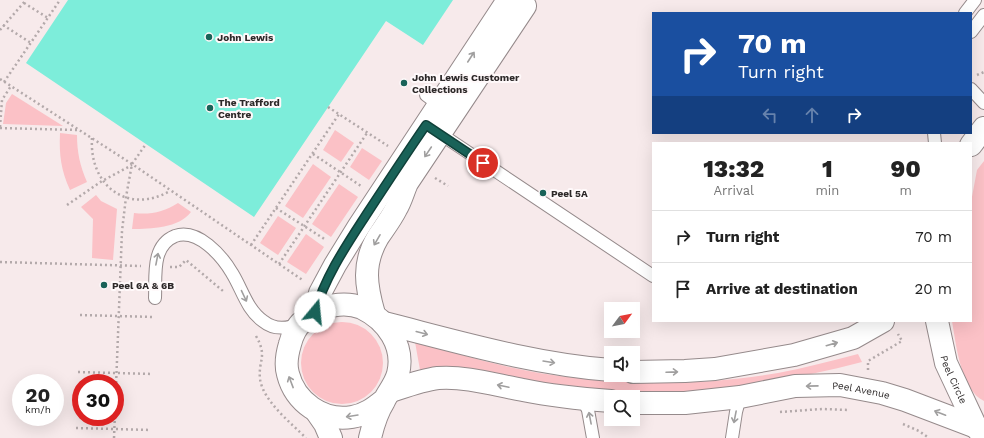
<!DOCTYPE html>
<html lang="en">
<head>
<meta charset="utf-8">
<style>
	body { margin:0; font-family:"Work Sans",sans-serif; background:#f6f6f6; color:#222; height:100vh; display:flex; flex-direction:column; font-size:15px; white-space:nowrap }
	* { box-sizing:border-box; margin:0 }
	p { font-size:13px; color:#767676 }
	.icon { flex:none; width:22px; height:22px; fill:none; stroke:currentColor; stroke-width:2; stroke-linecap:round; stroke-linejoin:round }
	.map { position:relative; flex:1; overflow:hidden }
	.details { position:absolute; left:652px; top:142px; width:320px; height:180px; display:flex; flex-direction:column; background:#fff; border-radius:0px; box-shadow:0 4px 16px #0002 }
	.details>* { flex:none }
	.guide { position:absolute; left:652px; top:12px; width:320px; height:122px; border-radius:0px; box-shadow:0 4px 16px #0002; background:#1a4fa0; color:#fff; overflow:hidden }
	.needle { width:26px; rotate:58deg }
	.fabs { position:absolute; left:604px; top:302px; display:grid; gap:8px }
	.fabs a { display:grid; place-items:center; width:36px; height:36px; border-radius:0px; background:#fff; box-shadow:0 4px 16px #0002; font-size:20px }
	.speed { position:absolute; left:12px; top:374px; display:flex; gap:8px; font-size:20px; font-weight:700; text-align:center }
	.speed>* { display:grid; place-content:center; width:52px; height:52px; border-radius:50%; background:#fff; box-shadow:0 4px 16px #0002; line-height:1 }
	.speed small { font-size:10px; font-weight:400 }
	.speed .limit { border:6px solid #d22; background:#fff; color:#111 }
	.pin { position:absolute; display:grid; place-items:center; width:34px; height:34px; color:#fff; margin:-17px; border:2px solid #fff; border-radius:50%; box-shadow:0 1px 4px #0007 }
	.me { position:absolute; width:44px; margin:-22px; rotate:17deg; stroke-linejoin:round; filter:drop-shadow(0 0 3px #0008) }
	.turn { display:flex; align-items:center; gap:14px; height:84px; padding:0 20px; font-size:18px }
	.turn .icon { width:52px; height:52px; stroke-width:2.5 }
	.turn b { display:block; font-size:28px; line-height:34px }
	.lanes { display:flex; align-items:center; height:38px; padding:0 20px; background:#0003; justify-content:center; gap:20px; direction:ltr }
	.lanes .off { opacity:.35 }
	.eta { display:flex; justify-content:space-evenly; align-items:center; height:68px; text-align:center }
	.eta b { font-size:24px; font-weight:800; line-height:28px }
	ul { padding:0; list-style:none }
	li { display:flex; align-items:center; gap:12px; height:52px; padding:0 20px; border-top:1px solid #e0e0e0 }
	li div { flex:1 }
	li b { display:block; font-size:15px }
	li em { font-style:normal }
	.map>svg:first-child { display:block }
	.green { fill:#fbc1c6 }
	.building { fill:#7dedda }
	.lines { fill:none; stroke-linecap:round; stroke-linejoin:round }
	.service-casing { stroke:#958a8b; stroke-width:14 }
	.minor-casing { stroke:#958a8b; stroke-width:24 }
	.secondary-casing { stroke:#958a8b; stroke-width:24 }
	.path { stroke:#b3a9aa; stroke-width:2.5; stroke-dasharray:2 3; stroke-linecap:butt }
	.service { stroke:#fff; stroke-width:12 }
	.minor { stroke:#fff; stroke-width:22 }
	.secondary { stroke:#fff; stroke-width:22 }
	.oneway { stroke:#a09f9f }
	.route-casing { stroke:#104039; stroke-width:10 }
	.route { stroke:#196258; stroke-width:7 }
	.poi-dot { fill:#196258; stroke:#fff9fa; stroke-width:1.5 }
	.labels { text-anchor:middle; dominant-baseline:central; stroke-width:4; stroke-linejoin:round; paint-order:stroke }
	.poi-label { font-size:10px; font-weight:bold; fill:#2d2929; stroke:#fff9fa; text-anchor:start }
	.street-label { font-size:10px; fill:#2d2929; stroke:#fff9fa }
</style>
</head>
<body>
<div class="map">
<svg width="984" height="438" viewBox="0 0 984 438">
	<rect width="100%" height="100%" fill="#f7eaeb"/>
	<g class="green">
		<path d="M12,94L63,126L3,124L6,103Z"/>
		<path d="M335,130L354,143L341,162L323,150Z"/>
		<path d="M60,133L77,135C77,152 80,166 87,182L70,190C61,170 59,155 60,133Z"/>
		<path d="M362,148L382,161L369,180L350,167Z"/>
		<path d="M984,161V401C961,390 956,345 952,321H971V202L977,170Z"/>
		<path d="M313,164L331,177L303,218L285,206Z"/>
		<path d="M339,184L358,197L331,237L312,224Z"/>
		<path d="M96,195L101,201L117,209L113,260L92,258L93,219L81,207Z"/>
		<path d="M178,203L191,212C179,228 151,229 132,229L134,213C150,215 164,212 178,203Z"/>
		<path d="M278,216L296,228L278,255L260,243Z"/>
		<path d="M306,234L324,247L306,274L287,262Z"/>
		<circle cx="342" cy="363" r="41"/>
		<path d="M415,342C456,353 497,366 539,373C617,385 699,387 778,373C804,368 831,361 858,354L862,362C777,384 690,398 602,390C579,388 555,386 533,381C494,373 459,361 420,370Z"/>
	</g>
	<path class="building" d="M68,0H453L423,45L386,21L254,217L26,63Z"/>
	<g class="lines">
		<g class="service-casing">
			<g id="service">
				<path d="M965,13L975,0"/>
				<path d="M971,32L984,15"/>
				<path d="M971,89L984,103"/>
				<path d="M426,95L443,108"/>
				<path d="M436,131L653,276"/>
				<path d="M934,133L935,143"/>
				<path d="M155,298C156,276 151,246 175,236C198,228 222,256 232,273C242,289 247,310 263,321C274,330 288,329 300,323"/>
				<path d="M583,399L588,410L593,438"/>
				<path d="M732,438L736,412L740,397"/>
			</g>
		</g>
		<g class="minor-casing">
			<g id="minor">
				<path d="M315,312L320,293L335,265L359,226L508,0"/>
				<path d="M374,314C366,286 362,264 378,237C384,228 391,219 396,209C401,201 403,192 407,183L525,6"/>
				<path d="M384,323C459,342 533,364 611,370"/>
				<path d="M633,372L685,371L715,369L794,355L853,338L883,321"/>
				<path d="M391,391C406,386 422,380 438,378C467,376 495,385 523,390C552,396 582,399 611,401"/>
				<path id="s1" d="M633,403H685L740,397L795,386L840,385L882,393L905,400L976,427"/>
				<path d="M316,411L325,424L331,438"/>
				<path d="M370,438C373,425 377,412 384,401C388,392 395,385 398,374C405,346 387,320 362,308C348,302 329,304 315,312C311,314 307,318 303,321C297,326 292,336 290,344C287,354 285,364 288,374C295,402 323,422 352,417C365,415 374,408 384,400"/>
			</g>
		</g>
		<g class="secondary-casing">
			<g id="secondary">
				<path d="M971,145L984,128"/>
				<path id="s2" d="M937,321L946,363L976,427L984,437"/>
			</g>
		</g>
		<g class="path">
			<path d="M24,3L48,18"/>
			<path d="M3,25L31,43"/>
			<path d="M0,30L26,0"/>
			<path d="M977,75L984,72"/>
			<path d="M0,79L132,164L304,281"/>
			<path d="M4,82L60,0"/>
			<path d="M328,107L388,146"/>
			<path d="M0,127L2,100L11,86"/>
			<path d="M0,128L79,130"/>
			<path d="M92,138C89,186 128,215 170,191"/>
			<path d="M313,154L361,186"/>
			<path d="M435,178L448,186"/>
			<path d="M67,205L102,181L132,165"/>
			<path d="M276,208L326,240"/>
			<path d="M251,245L339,114"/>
			<path d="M0,262L141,266"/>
			<path d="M279,264L367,133"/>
			<path d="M170,267H179L186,260L223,291"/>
			<path d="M80,315L154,317"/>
			<path d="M256,336C268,357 258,360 260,379C263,401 291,423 306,438"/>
			<path d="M868,370V361L902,341L898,334"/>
			<path d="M78,372L153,374"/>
			<path d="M780,412L822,409L849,410"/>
			<path d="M903,424L919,431L929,438"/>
			<path d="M76,428L151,430"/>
			<path d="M114,438L122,231L126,197L132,164L146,144"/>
		</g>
		<use href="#service" class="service"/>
		<use href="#minor" class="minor"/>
		<use href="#secondary" class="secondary"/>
	</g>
	<defs><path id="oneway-shaft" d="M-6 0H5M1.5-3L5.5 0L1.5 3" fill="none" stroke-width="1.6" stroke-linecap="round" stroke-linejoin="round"/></defs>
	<g class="oneway">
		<use href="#oneway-shaft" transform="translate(471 57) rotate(-57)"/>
		<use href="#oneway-shaft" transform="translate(428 152) rotate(124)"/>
		<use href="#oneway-shaft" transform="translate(377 240) rotate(120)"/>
		<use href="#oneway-shaft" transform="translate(157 259) rotate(-79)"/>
		<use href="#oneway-shaft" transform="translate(244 296) rotate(65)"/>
		<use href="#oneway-shaft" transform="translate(422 333) rotate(15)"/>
		<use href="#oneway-shaft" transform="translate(832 344) rotate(-16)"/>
		<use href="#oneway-shaft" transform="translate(549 362) rotate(9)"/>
		<use href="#oneway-shaft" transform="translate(672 372) rotate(-2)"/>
		<use href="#oneway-shaft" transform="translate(291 382) rotate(-111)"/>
		<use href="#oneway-shaft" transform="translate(503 386) rotate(-168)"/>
		<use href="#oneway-shaft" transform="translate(812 386) rotate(179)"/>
		<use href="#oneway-shaft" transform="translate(940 413) rotate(-159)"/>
		<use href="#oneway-shaft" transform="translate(352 416) rotate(171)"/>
		<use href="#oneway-shaft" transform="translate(735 417) rotate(101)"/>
		<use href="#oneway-shaft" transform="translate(590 418) rotate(-101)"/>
	</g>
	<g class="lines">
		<g class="route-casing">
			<path id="route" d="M315,312C325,276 348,243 368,212C387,183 406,154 426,125L483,163"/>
		</g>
		<use href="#route" class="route"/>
	</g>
	<g class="poi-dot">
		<circle cx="209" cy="37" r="4"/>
		<circle cx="404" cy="83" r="4"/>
		<circle cx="210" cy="108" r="4"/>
		<circle cx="543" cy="193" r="4"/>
		<circle cx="104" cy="285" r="4"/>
	</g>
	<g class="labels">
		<g class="poi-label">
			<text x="217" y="37">John Lewis</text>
			<text x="412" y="77">John Lewis Customer<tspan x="412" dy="12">Collections</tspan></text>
			<text x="218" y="102">The Trafford<tspan x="218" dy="12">Centre</tspan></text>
			<text x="551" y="193">Peel 5A</text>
			<text x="112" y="285">Peel 6A &amp; 6B</text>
		</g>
		<g class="street-label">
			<text stroke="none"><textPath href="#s2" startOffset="61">Peel Circle</textPath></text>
			<text stroke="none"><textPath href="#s1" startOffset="230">Peel Avenue</textPath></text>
		</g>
	</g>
</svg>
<div class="fabs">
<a><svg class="needle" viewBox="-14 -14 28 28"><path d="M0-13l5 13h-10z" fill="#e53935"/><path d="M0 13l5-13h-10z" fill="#767676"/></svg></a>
<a><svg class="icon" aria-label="sound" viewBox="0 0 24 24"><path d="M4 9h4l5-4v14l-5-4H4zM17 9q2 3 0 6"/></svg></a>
<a><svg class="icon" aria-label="search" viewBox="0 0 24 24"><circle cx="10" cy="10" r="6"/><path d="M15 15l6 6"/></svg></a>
</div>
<div class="speed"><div>20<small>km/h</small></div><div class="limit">30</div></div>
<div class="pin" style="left:483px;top:163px;background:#d93025"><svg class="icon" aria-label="arrive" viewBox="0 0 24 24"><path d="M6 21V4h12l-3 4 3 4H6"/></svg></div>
<svg class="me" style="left:315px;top:312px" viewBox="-20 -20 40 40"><circle r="19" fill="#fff"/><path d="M0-13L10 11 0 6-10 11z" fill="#196258"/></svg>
<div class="guide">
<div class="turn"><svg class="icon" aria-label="right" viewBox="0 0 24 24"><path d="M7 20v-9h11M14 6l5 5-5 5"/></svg><div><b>70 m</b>Turn right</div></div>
<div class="lanes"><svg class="icon off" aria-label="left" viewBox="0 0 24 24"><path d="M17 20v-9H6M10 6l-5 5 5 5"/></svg><svg class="icon off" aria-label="ahead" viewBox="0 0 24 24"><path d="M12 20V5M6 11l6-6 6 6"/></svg><svg class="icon" aria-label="right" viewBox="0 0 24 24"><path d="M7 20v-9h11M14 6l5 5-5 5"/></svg></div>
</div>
<section class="details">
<div class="eta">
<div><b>13:32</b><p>Arrival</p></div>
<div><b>1</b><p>min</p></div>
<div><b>90</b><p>m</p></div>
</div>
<ul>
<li><svg class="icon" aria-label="right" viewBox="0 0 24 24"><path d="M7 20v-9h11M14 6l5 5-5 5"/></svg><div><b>Turn right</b></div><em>70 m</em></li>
<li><svg class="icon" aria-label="arrive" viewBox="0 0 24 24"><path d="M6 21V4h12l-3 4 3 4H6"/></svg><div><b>Arrive at destination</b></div><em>20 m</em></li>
</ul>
</section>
</div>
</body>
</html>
